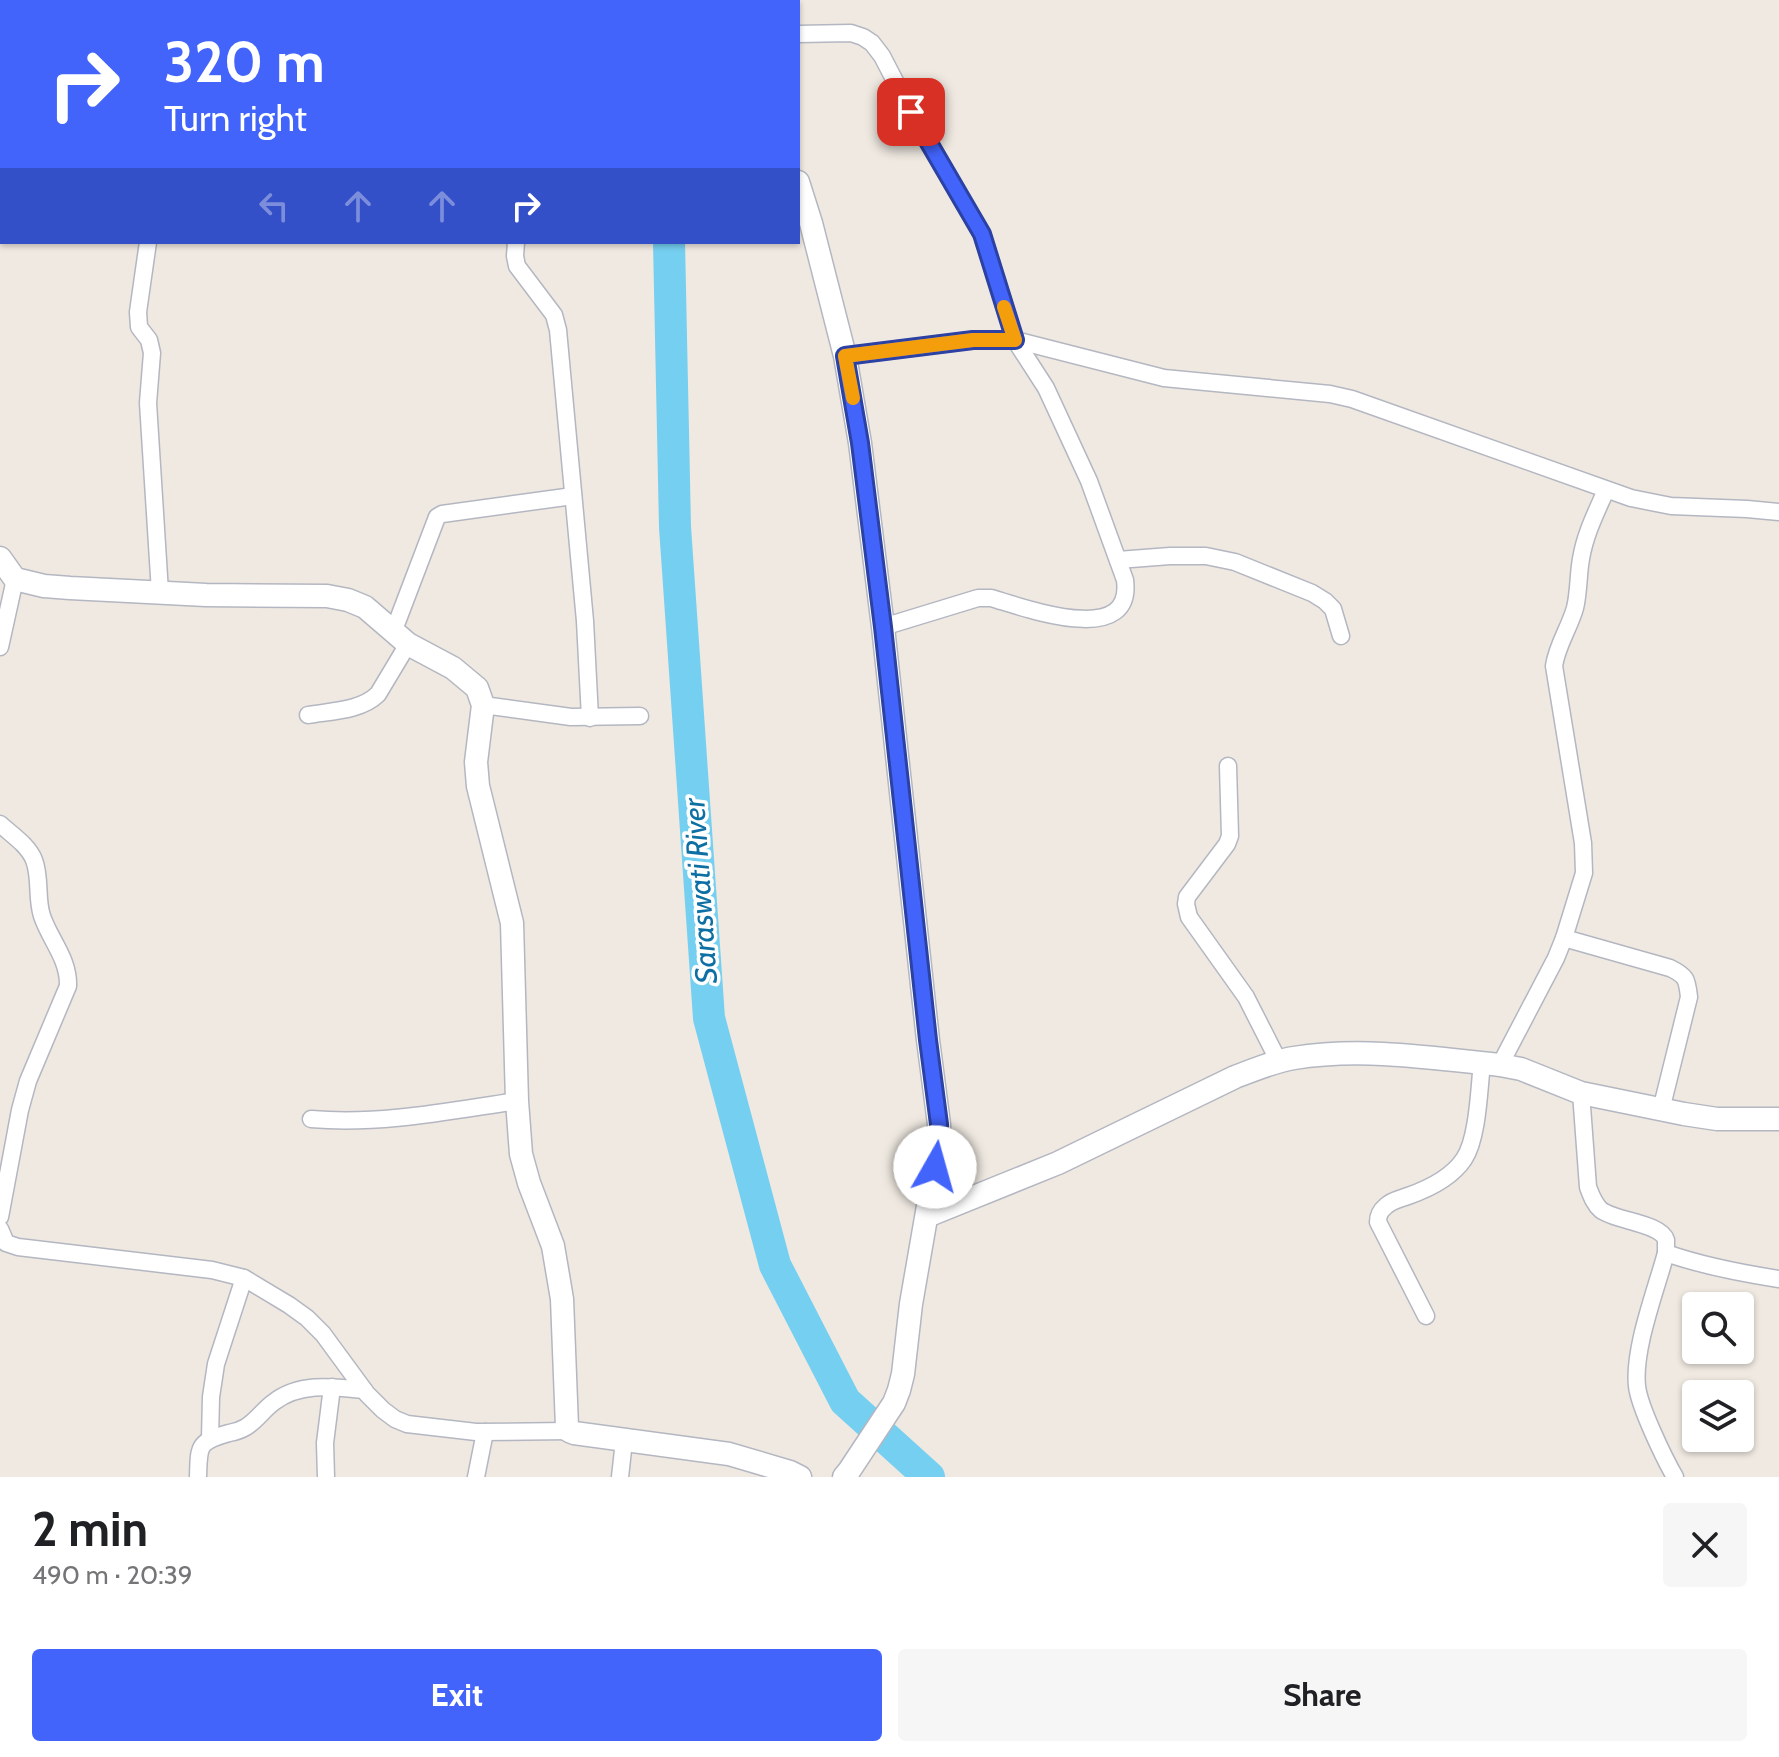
<!DOCTYPE html>
<html lang="en">
<head>
<meta charset="utf-8">
<style>
	body { margin:0; font-family:Cabin,sans-serif; background:#f6f6f6; color:#202124; height:100vh; display:flex; flex-direction:column; font-size:30px; white-space:nowrap }
	* { box-sizing:border-box; margin:0 }
	p { font-size:26px; color:#757577 }
	.icon { flex:none; width:44px; height:44px; fill:none; stroke:currentColor; stroke-width:2; stroke-linecap:round; stroke-linejoin:round }
	.map { position:relative; height:1477px; overflow:hidden }
	.drawer { display:flex; flex-direction:column; background:#fff; flex:1 }
	.drawer>* { flex:none }
	.banner { position:absolute; left:0px; top:0px; width:800px; height:244px; box-shadow:0 2px 6px #0004; background:#4264fb; color:#fff; overflow:hidden }
	.fabs { position:absolute; left:1682px; top:1292px; display:grid; gap:16px }
	.fabs a { display:grid; place-items:center; width:72px; height:72px; border-radius:8px; background:#fff; box-shadow:0 2px 6px #0004; font-size:40px }
	.pin { position:absolute; display:grid; place-items:center; width:68px; height:68px; color:#fff; margin:-34px; border-radius:16px; box-shadow:0 4px 12px #0006 }
	.me { position:absolute; width:88px; margin:-44px; rotate:7deg; stroke-linejoin:round; filter:drop-shadow(0 0 6px #0008) }
	.turn { display:flex; align-items:center; gap:28px; height:168px; padding:0 32px; font-size:36px }
	.turn .icon { width:104px; height:104px; stroke-width:2.5 }
	.turn b { display:block; font-size:56px; line-height:68px }
	.lanes { display:flex; align-items:center; height:76px; padding:0 32px; background:#0003; justify-content:center; gap:40px; direction:ltr }
	.lanes .off { opacity:.35 }
	.round { display:grid; place-items:center; flex:none; width:84px; height:84px; border-radius:8px; background:#f6f6f6 }
	.overview { display:flex; align-items:center; justify-content:space-between; height:136px; padding:0 32px }
	h1 { font-size:48px; font-weight:700; line-height:60px }
	.primary-button { display:flex; gap:16px; margin-top:auto; padding:16px 32px }
	.primary-button a { flex:1; height:92px; border-radius:8px; background:#4264fb; color:#fff; font-size:32px; font-weight:700; line-height:92px; text-align:center }
	.primary-button a+a { background:#f6f6f6; color:#202124 }
	.map>svg:first-child { display:block }
	.lines { fill:none; stroke-linecap:round; stroke-linejoin:round }
	.river { stroke:#75cff0; stroke-width:32 }
	.street-casing { stroke:#b4b7c1; stroke-width:19 }
	.secondary-casing { stroke:#b4b7c1; stroke-width:25 }
	.street { stroke:#fff; stroke-width:16 }
	.secondary { stroke:#fff; stroke-width:22 }
	.route-casing { stroke:#2b41a3; stroke-width:20 }
	.route { stroke:#4264fb; stroke-width:14 }
	.slow { stroke:#f59e0b; stroke-width:14 }
	.labels { text-anchor:middle; dominant-baseline:central; stroke-width:7; stroke-linejoin:round; paint-order:stroke }
	.water-label { font-size:30px; font-style:italic; fill:#0d6fa3; stroke:#fff }
</style>
</head>
<body>
<div class="map">
<svg width="1779" height="1477" viewBox="0 0 1779 1477">
	<rect width="100%" height="100%" fill="#efe9e1"/>
	<g class="lines">
		<g class="river">
			<path d="M662,0V2"/>
			<path d="M669,242L675,527L709,1018L775,1265L845,1401L929,1477"/>
		</g>
		<g class="street-casing">
			<g id="street">
				<path d="M181,2L183,0"/>
				<path d="M583,2L598,0"/>
				<path d="M0,19H2"/>
				<path d="M798,34L851,33L863,37L872,43L882,56L911,112L982,234L1015,340L1046,388L1089,481L1125,580C1134,649 1023,607 991,598H978L883,627"/>
				<path d="M148,242L138,312L139,327L149,340L152,353L148,403L160,592"/>
				<path d="M516,242L515,256L517,266L554,315L558,330L585,621L590,718"/>
				<path d="M845,356L973,340H1015L1164,378L1330,394L1352,399L1631,498L1671,506L1747,509L1779,512"/>
				<path d="M1118,560L1170,556H1206L1235,562L1312,593L1325,601L1333,609L1341,636"/>
				<path d="M394,630L437,517L442,514L573,496"/>
				<path d="M0,647L15,579"/>
				<path d="M483,705L571,717L640,716"/>
				<path d="M308,715C331,711 361,711 378,694L408,644"/>
				<path d="M1228,766L1230,836L1227,844L1187,897L1186,904L1189,917L1246,997L1279,1062"/>
				<path d="M0,824C12,835 28,845 34,860C41,878 36,898 42,916C50,940 69,959 68,986L28,1081L20,1110L0,1217"/>
				<path d="M1564,938L1670,968C1687,976 1687,980 1689,997L1661,1110"/>
				<path d="M1500,1065L1556,958L1564,938L1584,873L1583,843L1554,666C1557,645 1569,629 1575,608C1579,592 1578,575 1581,559C1585,534 1596,513 1606,490"/>
				<path d="M1581,1093L1588,1187C1591,1195 1594,1204 1601,1210C1615,1221 1661,1223 1666,1240C1666,1242 1666,1251 1666,1253C1656,1290 1633,1349 1637,1386C1639,1406 1664,1458 1675,1477"/>
				<path d="M311,1119C381,1125 449,1111 517,1101"/>
				<path d="M0,1229L6,1243L18,1247L212,1270L244,1278L289,1305L307,1318L323,1334L367,1394L383,1410L395,1419L407,1424L476,1432L569,1431"/>
				<path d="M1666,1253C1703,1266 1740,1273 1779,1279"/>
				<path d="M1426,1316L1378,1222C1378,1215 1380,1211 1386,1206C1392,1200 1400,1199 1408,1196C1428,1189 1452,1177 1464,1159C1478,1138 1479,1089 1482,1063"/>
				<path d="M210,1438L211,1397L216,1364L244,1278"/>
				<path d="M198,1477C199,1446 197,1442 229,1433C235,1432 241,1430 246,1427C257,1420 264,1409 274,1402C300,1382 334,1387 364,1390"/>
				<path d="M326,1477L325,1443L332,1387"/>
				<path d="M476,1477L485,1432"/>
				<path d="M620,1477L624,1441"/>
			</g>
		</g>
		<g class="secondary-casing">
			<g id="secondary">
				<path d="M761,0V2"/>
				<path d="M798,182L811,223L845,356L860,443L883,627L928,1040L939,1124V1143L911,1304L903,1374L899,1390L894,1403L849,1471L844,1477"/>
				<path d="M0,558L15,579L44,586L70,588L206,595L327,596L348,600L365,607L408,644L453,668L477,688L483,705L476,762L478,786L512,923L517,1101L521,1154L529,1183L553,1246L562,1299L567,1427L569,1431L574,1433L729,1454L790,1472L800,1477"/>
				<path d="M927,1216L1058,1163L1235,1077C1254,1070 1274,1061 1294,1058C1362,1047 1433,1058 1500,1065L1521,1069L1581,1093L1684,1114L1717,1119H1779"/>
			</g>
		</g>
		<use href="#street" class="street"/>
		<use href="#secondary" class="secondary"/>
	</g>
	<g class="lines">
		<g class="route-casing">
			<path id="route" d="M911,112L982,234L1015,340H973L845,356L860,443L883,627L928,1040L939,1124V1143L935,1167"/>
		</g>
		<use href="#route" class="route"/>
		<path class="slow" d="M853,398L845,356L973,340H1015L1004,307"/>
	</g>
	<g class="labels">
		<g class="water-label">
			<text transform="translate(700 891) rotate(-94)">Saraswati River</text>
		</g>
	</g>
</svg>
<div class="fabs">
<a><svg class="icon" aria-label="search" viewBox="0 0 24 24"><circle cx="10" cy="10" r="6"/><path d="M15 15l6 6"/></svg></a>
<a><svg class="icon" aria-label="layers" viewBox="0 0 24 24"><path d="M12 4l9 5-9 5-9-5zM3 14l9 5 9-5"/></svg></a>
</div>
<div class="pin" style="left:911px;top:112px;background:#d93025"><svg class="icon" aria-label="arrive" viewBox="0 0 24 24"><path d="M6 21V4h12l-3 4 3 4H6"/></svg></div>
<svg class="me" style="left:935px;top:1167px" viewBox="-20 -20 40 40"><circle r="19" fill="#fff"/><path d="M0-13L10 11 0 6-10 11z" fill="#4264fb"/></svg>
<div class="banner">
<div class="turn"><svg class="icon" aria-label="right" viewBox="0 0 24 24"><path d="M7 20v-9h11M14 6l5 5-5 5"/></svg><div><b>320 m</b>Turn right</div></div>
<div class="lanes"><svg class="icon off" aria-label="left" viewBox="0 0 24 24"><path d="M17 20v-9H6M10 6l-5 5 5 5"/></svg><svg class="icon off" aria-label="ahead" viewBox="0 0 24 24"><path d="M12 20V5M6 11l6-6 6 6"/></svg><svg class="icon off" aria-label="ahead" viewBox="0 0 24 24"><path d="M12 20V5M6 11l6-6 6 6"/></svg><svg class="icon" aria-label="right" viewBox="0 0 24 24"><path d="M7 20v-9h11M14 6l5 5-5 5"/></svg></div>
</div>
</div>
<section class="drawer">
<div class="overview"><div><h1>2 min</h1><p>490 m · 20:39</p></div><a class="round"><svg class="icon" aria-label="close" viewBox="0 0 24 24"><path d="M6 6l12 12M18 6L6 18"/></svg></a></div>
<div class="primary-button"><a>Exit</a><a>Share</a></div>
</section>
</body>
</html>
